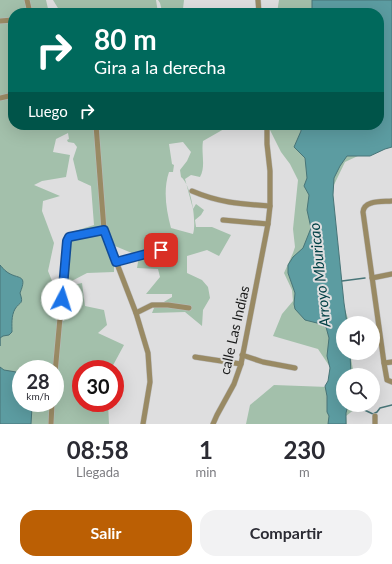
<!DOCTYPE html>
<html lang="es">
<head>
<meta charset="utf-8">
<style>
	body { margin:0; font-family:Lato,sans-serif; background:#f2f2f3; color:#2b2b33; height:100vh; display:flex; flex-direction:column; font-size:15px; white-space:nowrap }
	* { box-sizing:border-box; margin:0 }
	p { font-size:13px; color:#7c7c81 }
	.icon { flex:none; width:22px; height:22px; fill:none; stroke:currentColor; stroke-width:2; stroke-linecap:round; stroke-linejoin:round }
	.map { position:relative; height:424px; overflow:hidden }
	.details { display:flex; flex-direction:column; background:#fff; flex:1 }
	.details>* { flex:none }
	.hud { position:absolute; left:8px; top:8px; width:376px; height:122px; border-radius:16px; box-shadow:0 4px 16px #0002; background:#00695c; color:#fff; overflow:hidden }
	.controls { position:absolute; left:336px; top:316px; display:grid; gap:8px }
	.controls a { display:grid; place-items:center; width:44px; height:44px; border-radius:50%; background:#fff; box-shadow:0 4px 16px #0002; font-size:20px }
	.speed { position:absolute; left:12px; top:360px; display:flex; gap:8px; font-size:20px; font-weight:700; text-align:center }
	.speed>* { display:grid; place-content:center; width:52px; height:52px; border-radius:50%; background:#fff; box-shadow:0 4px 16px #0002; line-height:1 }
	.speed small { font-size:10px; font-weight:400 }
	.speed .limit { border:6px solid #d22; background:#fff; color:#111 }
	.pin { position:absolute; display:grid; place-items:center; width:34px; height:34px; color:#fff; margin:-17px; border-radius:8px; box-shadow:0 2px 6px #0006 }
	.me { position:absolute; width:44px; margin:-22px; rotate:5deg; stroke-linejoin:round; filter:drop-shadow(0 0 3px #0008) }
	.turn { display:flex; align-items:center; gap:14px; height:84px; padding:0 20px; font-size:18px }
	.turn .icon { width:52px; height:52px; stroke-width:2.5 }
	.turn b { display:block; font-size:28px; line-height:34px }
	.then { display:flex; align-items:center; height:38px; padding:0 20px; background:#0003; gap:8px; font-size:15px }
	.eta { display:flex; justify-content:space-evenly; align-items:center; height:68px; text-align:center }
	.eta b { font-size:24px; font-weight:700; line-height:28px }
	.button { display:flex; gap:8px; margin-top:auto; padding:8px 20px }
	.button a { flex:1; height:46px; border-radius:16px; background:#bb5f04; color:#fff; font-size:16px; font-weight:700; line-height:46px; text-align:center }
	.button a+a { background:#f2f2f3; color:#2b2b33 }
	.map>svg:first-child { display:block }
	.green { fill:#a3c0ab; fill-rule:evenodd }
	.water { fill:#5c9ca1; stroke:#487578 }
	.lines { fill:none; stroke-linecap:round; stroke-linejoin:round }
	.stream { stroke:#487578; stroke-width:1.5 }
	.street-casing { stroke:#bbbbbc; stroke-width:6 }
	.street { stroke:#998a64; stroke-width:5 }
	.route-casing { stroke:#114b97; stroke-width:10 }
	.route { stroke:#1a73e8; stroke-width:7 }
	.labels { text-anchor:middle; dominant-baseline:central; stroke-width:4; stroke-linejoin:round; paint-order:stroke }
	.street-label { font-size:14px; fill:#191a1a; stroke:#dededf }
	.water-label { font-size:15px; font-style:italic; fill:#004045; stroke:#dededf }
</style>
</head>
<body>
<div class="map">
<svg width="392" height="424" viewBox="0 0 392 424">
	<rect width="100%" height="100%" fill="#dededf"/>
	<g class="green">
		<path d="M0,0H46L49,13H13V125H231L203,141C201,153 206,167 200,177L191,175L185,179L193,209L196,204L204,210L201,215L195,220L196,227H212L231,235L219,256L207,250L187,256V273L202,280L208,287L210,298L203,310L202,326L185,312L152,313L154,308L172,297V294H146L160,277L158,269L137,268L139,256L115,246L114,272L87,273L68,283V260L64,244L72,232L94,225L91,186L78,180L73,159L77,147L74,143L68,142L67,140L69,139L68,133L56,139L53,152L70,155L66,177L42,181L34,185L60,196L43,201L42,211L54,243L48,271L59,298L56,315L64,321L68,286L82,283L85,306L104,310L107,325L98,333L124,345L111,369H81V403H108L109,424H0ZM183,142L191,152L187,161L180,170L181,177C191,184 197,222 193,234L171,228C166,209 163,190 169,172H173L174,165L172,164L169,144ZM21,369H55V403H21Z"/>
		<path d="M53,0H156L158,13H61Z"/>
		<path d="M158,0H184L183,9L186,13H171V9L168,13L162,11L160,3Z"/>
		<path d="M279,0H392V140L345,162L332,189L342,300L349,322V323H343V353H350L354,375H343V405H356L355,409L346,416L347,424H246L250,405L274,385L328,387L330,367L318,349L273,336L282,314L293,301L292,290L284,273L293,253L295,247L293,229L298,180L290,164L281,152L270,130L275,125H379V13H277Z"/>
	</g>
	<g class="water">
		<path d="M312,0H392V147L385,149L370,156H347L340,166L334,178L333,195L344,303L347,323H343V353H350L351,375H343V405H348L346,413V424H328L329,416L327,412V396L325,386L328,381L330,368L327,356L329,338L326,327L317,323L305,320L295,309L294,304L295,293L288,273V265L293,257L303,248L311,228L307,210L309,195L304,186L307,178L305,158L294,147L301,131V125H379V13H312Z"/>
		<path d="M0,265C2,267 4,270 7,272C18,280 28,273 20,293C24,305 20,301 15,309C11,316 12,325 12,332L9,335L3,336L0,338V346Z"/>
		<path d="M0,367L4,370L16,372C22,381 21,393 21,403H30L32,407L31,424H0Z"/>
	</g>
	<g class="lines">
		<g class="stream">
			<path d="M342,281L365,278"/>
			<path d="M347,405L358,407L373,414L377,412L380,408L392,405"/>
		</g>
		<g class="street-casing">
			<g id="street">
				<path d="M27,0L30,13"/>
				<path d="M258,0L259,13"/>
				<path d="M0,21L13,20"/>
				<path d="M0,98L13,95"/>
				<path d="M96,125L104,230L136,313L148,353L150,382L143,424"/>
				<path d="M192,191C220,203 241,204 270,206"/>
				<path d="M392,201C382,202 364,200 363,212L384,363L387,380L392,382"/>
				<path d="M223,220L268,224"/>
				<path d="M116,262L161,250"/>
				<path d="M372,278L392,274"/>
				<path d="M136,313L152,305H168L189,308"/>
				<path d="M242,355L263,362L295,368"/>
				<path d="M195,357L241,364"/>
				<path d="M384,363L392,362"/>
				<path d="M55,373L67,241L69,237L73,235L104,230"/>
				<path d="M375,416V424"/>
				<path d="M51,424L52,403"/>
				<path d="M213,424L217,415L234,384L241,364L268,224L270,206V171L267,144V125"/>
			</g>
		</g>
		<use href="#street" class="street"/>
	</g>
	<g class="lines">
		<g class="route-casing">
			<path id="route" d="M62,299L67,241L69,237L104,230L116,262L161,250"/>
		</g>
		<use href="#route" class="route"/>
	</g>
	<g class="labels">
		<g class="street-label">
			<text transform="translate(234 330) rotate(-77)">calle Las Indias</text>
		</g>
		<g class="water-label">
			<text transform="translate(319 275) rotate(-96)">Arroyo Mburicao</text>
		</g>
	</g>
</svg>
<div class="controls">
<a><svg class="icon" aria-label="sound" viewBox="0 0 24 24"><path d="M4 9h4l5-4v14l-5-4H4zM17 9q2 3 0 6"/></svg></a>
<a><svg class="icon" aria-label="search" viewBox="0 0 24 24"><circle cx="10" cy="10" r="6"/><path d="M15 15l6 6"/></svg></a>
</div>
<div class="speed"><div>28<small>km/h</small></div><div class="limit">30</div></div>
<div class="pin" style="left:161px;top:250px;background:#d93025"><svg class="icon" aria-label="arrive" viewBox="0 0 24 24"><path d="M6 21V4h12l-3 4 3 4H6"/></svg></div>
<svg class="me" style="left:62px;top:299px" viewBox="-20 -20 40 40"><circle r="19" fill="#fff"/><path d="M0-13L10 11 0 6-10 11z" fill="#1a73e8"/></svg>
<div class="hud">
<div class="turn"><svg class="icon" aria-label="right" viewBox="0 0 24 24"><path d="M7 20v-9h11M14 6l5 5-5 5"/></svg><div><b>80 m</b>Gira a la derecha</div></div>
<div class="then">Luego<svg class="icon" aria-label="right" viewBox="0 0 24 24"><path d="M7 20v-9h11M14 6l5 5-5 5"/></svg></div>
</div>
</div>
<section class="details">
<div class="eta">
<div><b>08:58</b><p>Llegada</p></div>
<div><b>1</b><p>min</p></div>
<div><b>230</b><p>m</p></div>
</div>
<div class="button"><a>Salir</a><a>Compartir</a></div>
</section>
</body>
</html>
